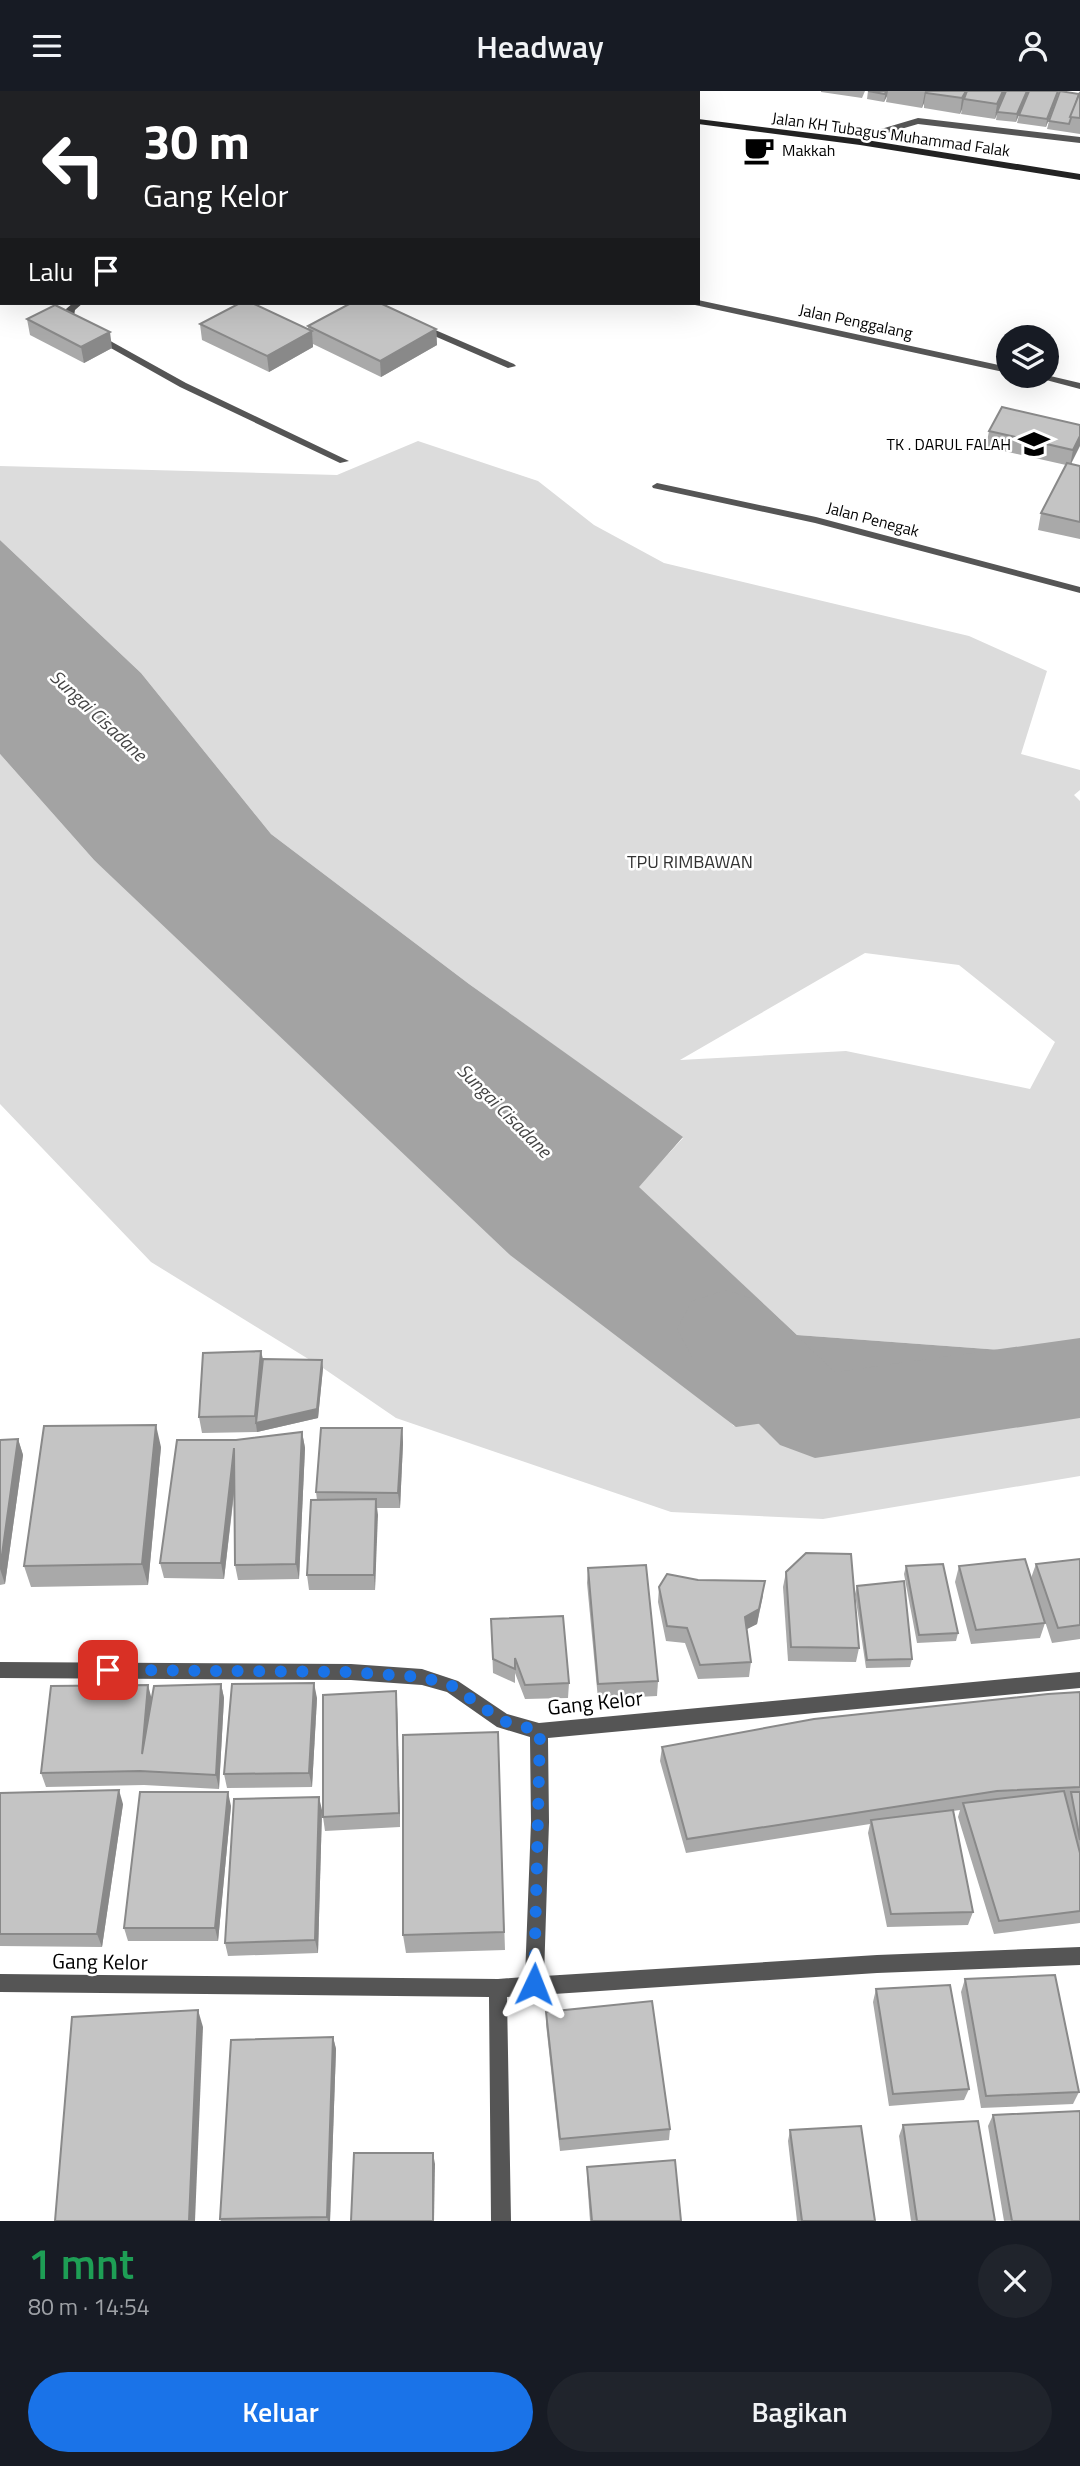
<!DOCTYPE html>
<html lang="id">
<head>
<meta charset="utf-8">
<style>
	body { margin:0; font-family:"Titillium Web",sans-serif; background:#20242c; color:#f1f3f6; height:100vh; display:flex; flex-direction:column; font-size:26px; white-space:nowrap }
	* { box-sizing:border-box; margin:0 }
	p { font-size:23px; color:#9ea1a6 }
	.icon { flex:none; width:38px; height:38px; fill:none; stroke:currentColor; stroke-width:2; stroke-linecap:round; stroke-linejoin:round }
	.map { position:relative; height:2130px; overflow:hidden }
	.drawer { display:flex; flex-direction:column; background:#171b24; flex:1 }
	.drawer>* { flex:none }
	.hud { position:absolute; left:0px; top:0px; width:700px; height:214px; box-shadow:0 7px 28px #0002; background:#202124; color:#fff; overflow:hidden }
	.buttons { position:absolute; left:996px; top:234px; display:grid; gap:14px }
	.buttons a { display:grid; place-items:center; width:63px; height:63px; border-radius:50%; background:#171b24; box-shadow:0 7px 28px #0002; font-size:35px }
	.pin { position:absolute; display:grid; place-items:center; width:60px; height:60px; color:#fff; margin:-30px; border-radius:14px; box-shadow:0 4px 10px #0006 }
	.me { position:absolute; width:77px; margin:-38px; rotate:2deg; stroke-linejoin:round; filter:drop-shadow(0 0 5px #0008) }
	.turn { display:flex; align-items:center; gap:24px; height:147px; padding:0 28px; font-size:32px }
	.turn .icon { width:91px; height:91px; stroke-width:2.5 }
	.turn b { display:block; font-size:49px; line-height:60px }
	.then { display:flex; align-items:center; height:66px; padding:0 28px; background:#0003; gap:14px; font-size:26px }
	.round { display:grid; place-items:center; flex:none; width:74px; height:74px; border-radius:37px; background:#20242c }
	.overview { display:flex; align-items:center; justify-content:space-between; height:119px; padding:0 28px }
	h1 { font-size:42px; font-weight:600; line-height:52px; color:#1e9e55 }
	.primary-button { display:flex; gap:14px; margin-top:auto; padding:14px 28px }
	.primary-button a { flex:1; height:80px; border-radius:42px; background:#1a73e8; color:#fff; font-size:28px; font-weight:600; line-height:80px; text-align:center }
	.primary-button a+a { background:#20242c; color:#f1f3f6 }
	header { display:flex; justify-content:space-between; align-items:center; height:91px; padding:0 28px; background:#171b24; font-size:32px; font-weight:600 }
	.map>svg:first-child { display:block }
	.green { fill:#dcdcdc; fill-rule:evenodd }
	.water { fill:#a3a3a3 }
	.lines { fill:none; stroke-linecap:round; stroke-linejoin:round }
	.river { fill:#a3a3a3; fill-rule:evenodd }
	.service { fill:#555; fill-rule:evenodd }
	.minor { fill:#555; fill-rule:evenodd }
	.secondary { fill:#222; fill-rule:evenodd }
	.wall { fill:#a9a9a9 }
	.shaded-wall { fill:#898989 }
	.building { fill:#c4c4c4; stroke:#898989; stroke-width:2 }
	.route { stroke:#1a73e8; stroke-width:12; stroke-dasharray:0 21.6 }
	.labels { text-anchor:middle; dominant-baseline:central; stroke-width:5; stroke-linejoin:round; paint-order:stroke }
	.far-street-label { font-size:16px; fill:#000; stroke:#fff }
	.far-poi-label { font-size:16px; fill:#000; stroke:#fff; text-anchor:start }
	.park-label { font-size:18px; fill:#333; stroke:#fff }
	.water-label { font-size:19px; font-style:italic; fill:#444; stroke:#fff }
	.near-street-label { font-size:21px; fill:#000; stroke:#fff }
</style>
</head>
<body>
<header><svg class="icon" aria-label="menu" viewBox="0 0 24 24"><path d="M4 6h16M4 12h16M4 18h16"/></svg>Headway<svg class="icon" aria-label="person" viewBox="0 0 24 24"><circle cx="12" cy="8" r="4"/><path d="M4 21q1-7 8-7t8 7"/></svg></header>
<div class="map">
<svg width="1080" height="2130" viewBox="0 0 1080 2130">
	<rect width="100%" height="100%" fill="#fff"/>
	<g class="green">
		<path d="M418,350L538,390L594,434L664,472L969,545L1047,580L1021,663L1080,679V699L1074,704L1080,710V1259L1028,1261L797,1244L638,1096L683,1047L469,893L271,743L141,582L0,449V375L337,384ZM865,862L959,874L1055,951L1030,998L846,960L680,969Z"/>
		<path d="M0,663L94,769L734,1335L1080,1287V1385L823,1428L671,1421L396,1327L323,1277L151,1171L0,1013Z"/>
	</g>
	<path class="water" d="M0,449L141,582L271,743L469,893L683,1046L639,1096L797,1244L1028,1261L1080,1259V1287L736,1336L510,1164L94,769L0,663Z"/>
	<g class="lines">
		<path class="river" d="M726,1199L760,1210L835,1281L1080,1247V1327L815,1367L780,1354L692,1266L677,1238L692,1210Z"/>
		<path class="service" d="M918,27L1080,46V52L918,33L877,45L863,53L856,51L871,41Z"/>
		<g class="minor">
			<path d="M176,0H205L174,2Z"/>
			<path d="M611,0H620L610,2Z"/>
			<path d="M664,0H674L663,2Z"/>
			<rect x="0" y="19" width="2" height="6"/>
			<path d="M698,209L1008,276V282L695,214L693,212H698Z"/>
			<path d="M73,212H83L75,219L74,225L81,232V236H75L64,226L66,218Z"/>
			<path d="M419,232L514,273L516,275L508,277L416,237V233Z"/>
			<path d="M96,242L186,292L349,370L340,372L180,296L93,247L91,245Z"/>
			<path d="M1046,284L1080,292V298L1031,285Z"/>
			<path d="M657,392L816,426L1080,496V502L815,432L653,397L652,395Z"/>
			<path d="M0,1571L351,1573L422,1578L458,1590L507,1623L539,1632L1080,1581V1597L548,1647L549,1731L544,1885L877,1864L1080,1856V1874L877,1882L507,1906L511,2130H491L489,1906L0,1901V1883L498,1888L525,1886L531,1731L530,1646L497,1636L447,1601L422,1594L351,1589L0,1587Z"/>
		</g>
		<g class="secondary">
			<path d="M509,0H522L524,2H510Z"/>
			<path d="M698,28L860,48L1080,83V89L860,54L698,33Z"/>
		</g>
	</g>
	<g class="wall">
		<path d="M821,0H865L862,7L821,1Z"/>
		<path d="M868,0H1028L1016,31L996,29L997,22L995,28L961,23L962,18L960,23L924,17V12L922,17L886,11L887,5L884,11L867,8Z"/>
		<path d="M1059,0L1046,36L1017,32L1019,24Z"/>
		<path d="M1080,1V43L1067,41L1068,38L1067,41L1047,38L1049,30L1079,3Z"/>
		<path d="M2,171V198H0V172Z"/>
		<path d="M27,228L112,257L84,272L30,244Z"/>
		<path d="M200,233L308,238V235L436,238L437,254L381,286L313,253V256L269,281L202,249Z"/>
		<path d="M1080,334L1071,373L1080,375V448L1038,439L1041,422L1066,374L986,356L989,340Z"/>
		<path d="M261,1260L263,1268L323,1277L318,1327L257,1341L202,1342L199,1326Z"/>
		<path d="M402,1337L403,1352L400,1417H377L375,1499H309L307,1484L317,1409L316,1401Z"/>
		<path d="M302,1341L305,1357L299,1488L238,1489L235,1474V1395L224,1488L164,1487L160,1472L236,1349Z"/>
		<path d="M18,1348L23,1364L5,1493L0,1494V1349Z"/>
		<path d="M161,1356L148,1494L31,1496L24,1475Z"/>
		<path d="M1080,1468V1548L1052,1552L1038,1509L1045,1532L1040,1547L971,1553L955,1491L959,1475L1031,1487L1036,1473Z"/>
		<path d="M906,1475L958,1542L956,1550L917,1552L904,1483Z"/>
		<path d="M588,1477L658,1590L657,1605L598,1608L587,1492Z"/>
		<path d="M786,1481L859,1557L856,1571L788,1570L783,1496Z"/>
		<path d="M857,1495L912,1568L910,1576L866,1577L855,1503Z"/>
		<path d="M659,1496L763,1505L757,1533L747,1538L751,1571L749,1586L698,1588L685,1552L666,1550L658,1511Z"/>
		<path d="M491,1528L569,1592L568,1607L525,1608L515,1582V1592L493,1582Z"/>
		<path d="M221,1593L224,1607L219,1698L144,1694L46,1696L41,1682L152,1607Z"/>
		<path d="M396,1600L397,1614L400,1736L325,1740L323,1726Z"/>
		<path d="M1080,1601V1832L994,1843L958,1726L960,1719L953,1720L973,1821L968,1834L887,1836L868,1742L870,1733L686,1762L660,1670L662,1656Z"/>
		<path d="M317,1607L312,1696L227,1697L224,1683Z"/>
		<path d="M498,1641L505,1859L406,1862L403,1844Z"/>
		<path d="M0,1702L123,1713L102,1856L0,1855Z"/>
		<path d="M231,1715L218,1850H128L124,1837Z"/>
		<path d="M322,1719L318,1862L228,1865L225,1852Z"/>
		<path d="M965,1888L1079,2001L1073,2013L981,2017L961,1901Z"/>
		<path d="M876,1898L969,1998L964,2009L889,2015L873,1911Z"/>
		<path d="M546,1921L670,2038L669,2049L560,2060L546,1933Z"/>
		<path d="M333,1946L336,1958L330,2130H221L220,2128Z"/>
		<path d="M993,2024L1080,2130H1004L988,2035Z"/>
		<path d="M903,2034L995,2130H911L899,2045Z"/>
		<path d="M790,2039L875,2130H797L788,2050Z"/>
		<path d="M587,2076L681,2130H590L587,2087Z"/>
	</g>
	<g class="shaded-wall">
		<path d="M886,0H888L887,5L884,11Z"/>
		<path d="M925,0H930L926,2L924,12L922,17Z"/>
		<path d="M966,0H968L964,8L962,18L960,23L962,7Z"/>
		<path d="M1003,0H1007L995,28L997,13Z"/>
		<path d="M1027,0H1028V2L1016,31L1017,23Z"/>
		<path d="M1059,0L1057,7L1046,36L1047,28Z"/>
		<path d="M436,238L437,254L381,286L380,270Z"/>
		<path d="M312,240L313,256L269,281L267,265Z"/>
		<path d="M110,241L112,257L84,272L81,256Z"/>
		<path d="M1080,345V355L1070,375L1073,359Z"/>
		<path d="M261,1260L264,1276L322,1269L323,1277L318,1327L257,1341L255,1325Z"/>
		<path d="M156,1334L161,1356L148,1494L142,1473Z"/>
		<path d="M402,1337L403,1352L400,1417L398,1402Z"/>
		<path d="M302,1341L305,1357L299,1488L296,1473Z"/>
		<path d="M18,1348L23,1364L5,1493L0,1478Z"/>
		<path d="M234,1357L237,1373L224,1488L221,1472Z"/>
		<path d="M376,1408L378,1424L375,1499L374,1484Z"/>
		<path d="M765,1490L757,1533L743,1540L745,1526Z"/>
		<path d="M314,1592L317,1607L312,1696L309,1682Z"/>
		<path d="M221,1593L224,1607L219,1698L216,1684Z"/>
		<path d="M148,1594L152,1609L142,1663Z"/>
		<path d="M396,1600L397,1614L400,1736L399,1722Z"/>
		<path d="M119,1699L123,1713L102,1856L97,1843Z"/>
		<path d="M228,1701L231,1715L218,1850L215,1837Z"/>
		<path d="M319,1706L322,1719L318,1862L315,1849Z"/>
		<path d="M198,1919L203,1936L195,2130H189Z"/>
		<path d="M333,1946L336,1958L330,2130H328L327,2126Z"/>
		<path d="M433,2062L435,2073L434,2130H433Z"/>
	</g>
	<g class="building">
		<path d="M868,0H886L885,3Z"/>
		<path d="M927,0H966L962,7L926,2Z"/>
		<path d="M967,0H1003L997,13L964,8Z"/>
		<path d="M1006,0H1027L1017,23L997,21Z"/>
		<path d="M1029,0H1058L1047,28L1019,24Z"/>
		<path d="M1060,0L1079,3L1069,33L1049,30Z"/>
		<path d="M1080,1V27L1070,26Z"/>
		<path d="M2,171V184L0,183V172Z"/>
		<path d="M240,212H252L312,240L267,265L200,233Z"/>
		<path d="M351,212H380L436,238L380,270L308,235Z"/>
		<path d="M55,214L110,241L81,256L27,228Z"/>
		<path d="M1002,316L1080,334V345L1073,359L989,340Z"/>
		<path d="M1067,372L1080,375V431L1041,422Z"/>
		<path d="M261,1260L255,1325L199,1326L203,1262Z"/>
		<path d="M263,1268L322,1269L317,1318L256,1332Z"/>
		<path d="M156,1334L142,1473L24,1475L44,1335Z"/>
		<path d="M321,1337H402L398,1402L316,1401Z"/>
		<path d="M302,1341L296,1473L235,1474L234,1357L221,1472H160L177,1349H236Z"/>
		<path d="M18,1348L0,1478V1349Z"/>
		<path d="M376,1408L374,1484H307L311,1409Z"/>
		<path d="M806,1462L851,1463L859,1557L791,1556L786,1481Z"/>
		<path d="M1025,1468L1045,1532L976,1539L959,1475Z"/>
		<path d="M1080,1468V1534L1058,1537L1036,1473Z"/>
		<path d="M943,1473L958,1542L919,1544L906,1475Z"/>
		<path d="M646,1474L658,1590L598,1593L588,1477Z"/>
		<path d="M667,1483L698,1489L765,1490L759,1518L745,1526L751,1571L700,1574L687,1537L667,1535L659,1496Z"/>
		<path d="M904,1490L912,1568L867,1569L857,1495Z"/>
		<path d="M563,1525L569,1592L525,1594L515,1567V1578L493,1568L491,1528Z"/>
		<path d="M314,1592L309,1682L224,1683L232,1593Z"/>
		<path d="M221,1593L216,1684L140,1680L41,1682L51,1595L148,1594L142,1663L154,1595Z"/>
		<path d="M396,1600L399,1722L323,1726V1604Z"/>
		<path d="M1080,1601V1696L997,1700L687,1748L662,1656L814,1628L1048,1603Z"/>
		<path d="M498,1641L504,1841L403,1844V1644Z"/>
		<path d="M119,1699L97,1843H0V1702Z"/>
		<path d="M1064,1700L1080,1762V1820L999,1830L963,1712Z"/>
		<path d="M140,1701H228L215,1837H124Z"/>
		<path d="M1071,1701H1080V1749Z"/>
		<path d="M319,1706L315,1849L225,1852L234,1708Z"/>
		<path d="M953,1719L973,1821L891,1823L871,1729Z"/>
		<path d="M1055,1884L1079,2001L986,2005L965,1888Z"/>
		<path d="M950,1894L969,1998L893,2003L876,1898Z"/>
		<path d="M652,1910L670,2038L560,2048L546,1921Z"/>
		<path d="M198,1919L189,2130H55L72,1926Z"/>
		<path d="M333,1946L327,2126L220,2128L231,1949Z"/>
		<path d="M1080,2020V2130H1012L993,2024Z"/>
		<path d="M978,2030L995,2130H917L903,2034Z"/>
		<path d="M861,2035L875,2130H802L790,2039Z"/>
		<path d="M354,2062H433V2130H351Z"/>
		<path d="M675,2069L681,2130H592L587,2076Z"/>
	</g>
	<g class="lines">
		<path class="route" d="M108,1579L351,1581L422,1586L452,1595L503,1630L540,1640L534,1893"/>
	</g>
	<defs>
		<g id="cafe-bare" transform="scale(2.415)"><path d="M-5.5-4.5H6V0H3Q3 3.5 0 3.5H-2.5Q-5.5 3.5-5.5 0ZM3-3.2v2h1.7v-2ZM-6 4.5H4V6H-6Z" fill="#000" stroke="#fff" stroke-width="2.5" paint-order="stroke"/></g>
		<g id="school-bare" transform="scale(2.415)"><path d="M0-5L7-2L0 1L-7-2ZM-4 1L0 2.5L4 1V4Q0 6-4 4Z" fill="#000" stroke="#fff" stroke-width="2.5" paint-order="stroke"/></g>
	</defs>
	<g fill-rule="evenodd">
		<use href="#cafe-bare" x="759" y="59"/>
		<use href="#school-bare" x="1034" y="353"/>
	</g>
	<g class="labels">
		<g class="far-street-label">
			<text transform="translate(891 43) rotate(8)">Jalan KH Tubagus Muhammad Falak</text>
			<text transform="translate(856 230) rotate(12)">Jalan Penggalang</text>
			<text transform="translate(873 428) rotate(15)">Jalan Penegak</text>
		</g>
		<g class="far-poi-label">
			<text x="782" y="59">Makkah</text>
			<text x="1011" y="353" text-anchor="end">TK . DARUL FALAH</text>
		</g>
		<g class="park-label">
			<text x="690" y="770">TPU RIMBAWAN</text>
		</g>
		<g class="water-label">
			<text transform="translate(99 624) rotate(43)">Sungai Cisadane</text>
			<text transform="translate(505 1019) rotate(45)">Sungai Cisadane</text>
		</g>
		<g class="near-street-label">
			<text transform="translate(595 1611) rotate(-6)">Gang Kelor</text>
			<text transform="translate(100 1870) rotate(1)">Gang Kelor</text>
		</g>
	</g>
</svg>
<div class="buttons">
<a><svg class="icon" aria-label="layers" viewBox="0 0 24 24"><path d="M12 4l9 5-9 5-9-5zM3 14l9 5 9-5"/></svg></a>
</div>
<div class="pin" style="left:108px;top:1579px;background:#d93025"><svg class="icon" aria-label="arrive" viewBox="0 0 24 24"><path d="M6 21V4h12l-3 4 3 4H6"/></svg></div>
<svg class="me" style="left:534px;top:1893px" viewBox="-20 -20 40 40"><path d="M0-17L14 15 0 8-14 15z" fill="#1a73e8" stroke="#fff" stroke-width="4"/></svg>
<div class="hud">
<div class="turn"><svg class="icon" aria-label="left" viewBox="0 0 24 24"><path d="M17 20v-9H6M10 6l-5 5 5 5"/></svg><div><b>30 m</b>Gang Kelor</div></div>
<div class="then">Lalu<svg class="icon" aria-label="arrive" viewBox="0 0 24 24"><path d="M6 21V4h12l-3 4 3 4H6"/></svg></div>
</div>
</div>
<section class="drawer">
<div class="overview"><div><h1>1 mnt</h1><p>80 m · 14:54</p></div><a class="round"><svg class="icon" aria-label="close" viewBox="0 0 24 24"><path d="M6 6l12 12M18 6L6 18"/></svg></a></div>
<div class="primary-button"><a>Keluar</a><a>Bagikan</a></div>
</section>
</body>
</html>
